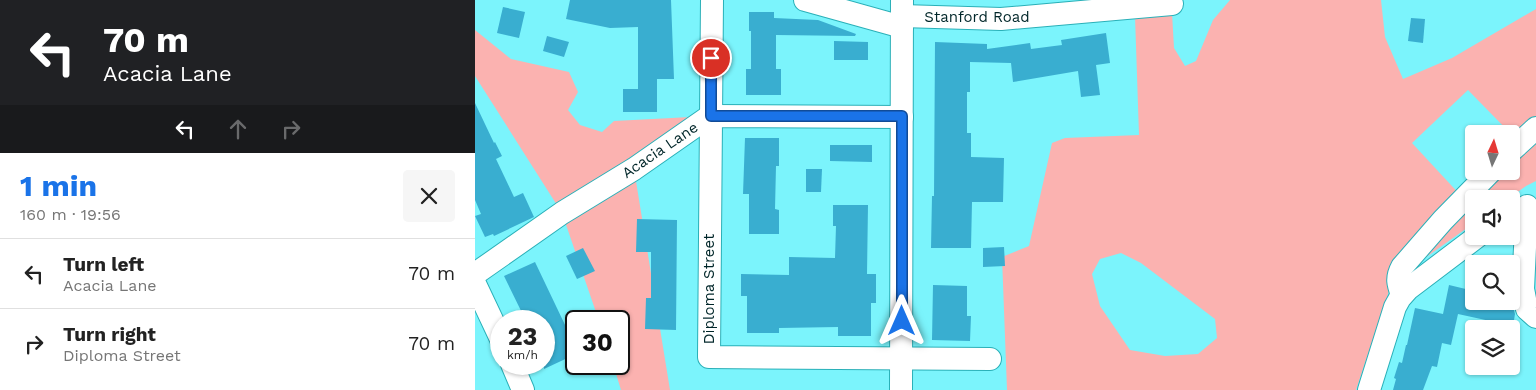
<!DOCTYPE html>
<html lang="en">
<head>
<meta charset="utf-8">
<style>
	body { margin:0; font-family:"Work Sans",sans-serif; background:#f6f6f6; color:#222; height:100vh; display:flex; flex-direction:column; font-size:19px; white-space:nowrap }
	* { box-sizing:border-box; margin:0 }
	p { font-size:16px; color:#767676 }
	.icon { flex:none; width:28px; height:28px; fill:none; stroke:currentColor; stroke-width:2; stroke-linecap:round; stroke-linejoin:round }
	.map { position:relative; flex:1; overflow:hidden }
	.sheet { display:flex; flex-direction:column; background:#fff; width:475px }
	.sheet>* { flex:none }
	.guide { background:#202124; color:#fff; overflow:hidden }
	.needle { width:32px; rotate:4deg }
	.tools { position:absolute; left:990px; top:125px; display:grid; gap:10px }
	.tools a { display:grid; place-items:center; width:55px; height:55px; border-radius:5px; background:#fff; box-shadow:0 1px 4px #0004; font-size:25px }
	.speed { position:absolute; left:15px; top:310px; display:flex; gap:10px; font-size:25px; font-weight:700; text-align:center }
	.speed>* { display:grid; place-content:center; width:65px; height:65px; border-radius:50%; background:#fff; box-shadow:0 1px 4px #0004; line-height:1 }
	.speed small { font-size:12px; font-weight:400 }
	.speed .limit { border:2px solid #111; border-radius:8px; background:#fff; color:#111 }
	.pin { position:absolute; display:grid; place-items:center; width:42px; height:42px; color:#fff; margin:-21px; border:2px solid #fff; border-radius:50%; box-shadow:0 1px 5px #0007 }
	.me { position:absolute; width:55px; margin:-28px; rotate:0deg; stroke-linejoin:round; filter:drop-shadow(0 0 4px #0008) }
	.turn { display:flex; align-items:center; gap:18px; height:105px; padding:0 20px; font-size:22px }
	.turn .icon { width:65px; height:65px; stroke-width:2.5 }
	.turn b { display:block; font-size:35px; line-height:42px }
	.lanes { display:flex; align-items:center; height:48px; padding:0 20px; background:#0003; justify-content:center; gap:25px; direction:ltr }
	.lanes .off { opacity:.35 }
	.round { display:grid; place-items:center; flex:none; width:52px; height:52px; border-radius:5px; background:#f6f6f6 }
	.headline { display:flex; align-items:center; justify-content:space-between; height:85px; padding:0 20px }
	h1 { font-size:30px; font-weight:700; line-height:38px; color:#1a73e8 }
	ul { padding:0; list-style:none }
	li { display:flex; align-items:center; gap:15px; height:70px; padding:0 20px; border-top:1px solid #e0e0e0 }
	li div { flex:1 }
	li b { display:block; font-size:19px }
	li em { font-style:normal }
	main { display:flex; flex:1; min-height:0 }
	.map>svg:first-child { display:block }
	.green { fill:#fbb2b0; fill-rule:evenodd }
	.building { fill:#39aed0 }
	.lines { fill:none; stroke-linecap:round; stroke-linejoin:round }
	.minor-casing { stroke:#2ab0b8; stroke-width:24 }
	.minor { stroke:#fff; stroke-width:22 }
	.route-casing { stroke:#114b97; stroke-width:12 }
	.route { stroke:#1a73e8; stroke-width:9 }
	.labels { text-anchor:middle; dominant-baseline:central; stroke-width:5; stroke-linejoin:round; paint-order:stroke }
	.street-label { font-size:15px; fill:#002629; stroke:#fff }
</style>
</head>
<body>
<main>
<section class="sheet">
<div class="guide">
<div class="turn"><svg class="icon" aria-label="left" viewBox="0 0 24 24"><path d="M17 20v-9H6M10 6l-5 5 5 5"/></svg><div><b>70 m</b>Acacia Lane</div></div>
<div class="lanes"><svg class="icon" aria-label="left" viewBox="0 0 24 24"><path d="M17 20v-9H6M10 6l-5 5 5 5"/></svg><svg class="icon off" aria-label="ahead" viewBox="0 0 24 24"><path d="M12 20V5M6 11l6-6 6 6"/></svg><svg class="icon off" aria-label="right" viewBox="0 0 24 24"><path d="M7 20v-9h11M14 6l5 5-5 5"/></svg></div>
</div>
<div class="headline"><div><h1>1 min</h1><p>160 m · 19:56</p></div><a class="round"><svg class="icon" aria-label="close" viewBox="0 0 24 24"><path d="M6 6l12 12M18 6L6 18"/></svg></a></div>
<ul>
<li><svg class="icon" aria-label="left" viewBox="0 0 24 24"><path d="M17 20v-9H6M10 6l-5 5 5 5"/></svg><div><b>Turn left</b><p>Acacia Lane</p></div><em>70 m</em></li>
<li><svg class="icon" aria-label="right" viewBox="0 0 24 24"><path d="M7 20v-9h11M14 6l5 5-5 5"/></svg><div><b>Turn right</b><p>Diploma Street</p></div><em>70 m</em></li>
</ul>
</section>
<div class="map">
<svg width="1061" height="390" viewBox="0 0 1061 390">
	<rect width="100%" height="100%" fill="#7bf4fc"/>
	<g class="green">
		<path d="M755,0H906L910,37L928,79L977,58L1061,9V181L1051,186L1033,199H999V223L950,258L914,291L881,390H532L527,257L554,246L577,143L590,138L664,135L660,16L697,13L699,48L710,66L721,61L738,20ZM993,90L1036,134V171H1016L988,198L937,143ZM646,253L666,263L740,319L742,338L723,354L690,356L655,350L625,306L617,274L625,259Z"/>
		<path d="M0,30L36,59L94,72L103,92L93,110L105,125L127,132L139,121L235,116L159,169L195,390H146L138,364H144V321H124L87,213L0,76Z"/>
	</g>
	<g class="building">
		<path d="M95,0H196L199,79H182V112H148V89H163V27L135,28L91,19Z"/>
		<path d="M28,7L50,12L44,38L22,33Z"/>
		<path d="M274,12H299V18L343,20L381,34L380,36L301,35V69H306V95H271V69H276V31H274Z"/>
		<path d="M936,18L950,19L948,43L933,41Z"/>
		<path d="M631,33L635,63L621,65L625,95L606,97L603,71L538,82L536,63L495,62V92H492V133H496V157L529,158L528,202H497L496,248H456L457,196H459L460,42L512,44V49L555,43L556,49L587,45L586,40Z"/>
		<path d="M72,36L94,42L89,57L68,51Z"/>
		<path d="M359,41L393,42V60H359Z"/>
		<path d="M0,103L19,143L20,142L27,156L21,159L39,197L48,193L59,217L19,236L18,234L10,237L0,216L6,214L0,200Z"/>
		<path d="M270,138H304V166H301L300,209L304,210V234H274V194H268Z"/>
		<path d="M355,145H397V162L355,161Z"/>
		<path d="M331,169H347L346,192H331Z"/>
		<path d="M358,205H393L392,274H401V303H396V336H363V327L304,328V333H272V296H266V274L314,275V257L360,258L361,226H358Z"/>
		<path d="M162,219L202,220L201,330L170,329L171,298H176V252H161Z"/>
		<path d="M529,247L530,266L508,267V248Z"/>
		<path d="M108,248L120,271L102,279L91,256Z"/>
		<path d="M60,262L101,348V354L69,369V321H51L29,276Z"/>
		<path d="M458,285L492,286V316H496L495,341L457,340Z"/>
		<path d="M974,285L999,291V301H1010L1038,307L1040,314L1038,326L983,314L976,345L967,343L962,367L957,366L948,390H918L921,379L919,378L924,362L927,363L931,345H932L940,308L968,314Z"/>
	</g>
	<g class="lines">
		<g class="minor-casing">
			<g id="minor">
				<path d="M237,0L234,357L515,359"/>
				<path d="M330,0L427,27"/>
				<path d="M427,16L526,19L697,4"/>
				<path d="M1036,151L1061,128"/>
				<path d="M1052,206L1048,289L1052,309L1061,317"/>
				<path d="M0,274L87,213L159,169L235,116L427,117"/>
				<path d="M0,284L26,339"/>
				<path d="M927,295C923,284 921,278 927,267L968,220L1016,171"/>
				<path d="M37,364L48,390"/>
				<path d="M426,390L427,0"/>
				<path d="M894,390L920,307L925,298L933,289L1003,236"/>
			</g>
		</g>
		<use href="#minor" class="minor"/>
	</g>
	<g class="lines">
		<g class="route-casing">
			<path id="route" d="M236,58V116H427V321"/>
		</g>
		<use href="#route" class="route"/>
	</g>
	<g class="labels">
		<g class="street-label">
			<text x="502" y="17">Stanford Road</text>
			<text transform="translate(185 150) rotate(-34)">Acacia Lane</text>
			<text transform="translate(234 289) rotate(-90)">Diploma Street</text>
		</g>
	</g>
</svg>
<div class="tools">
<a><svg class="needle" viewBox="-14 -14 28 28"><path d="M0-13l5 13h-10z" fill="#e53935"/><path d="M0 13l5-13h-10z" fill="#767676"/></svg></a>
<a><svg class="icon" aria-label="sound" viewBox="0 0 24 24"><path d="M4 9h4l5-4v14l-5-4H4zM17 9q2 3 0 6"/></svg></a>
<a><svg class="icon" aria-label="search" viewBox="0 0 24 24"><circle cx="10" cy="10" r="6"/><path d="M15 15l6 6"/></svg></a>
<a><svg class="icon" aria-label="layers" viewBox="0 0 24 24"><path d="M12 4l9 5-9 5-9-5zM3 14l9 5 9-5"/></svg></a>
</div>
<div class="speed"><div>23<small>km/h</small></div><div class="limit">30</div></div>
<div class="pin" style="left:236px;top:58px;background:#d93025"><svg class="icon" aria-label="arrive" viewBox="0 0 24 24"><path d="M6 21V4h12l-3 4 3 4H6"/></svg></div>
<svg class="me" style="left:427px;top:321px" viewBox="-20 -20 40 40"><path d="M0-17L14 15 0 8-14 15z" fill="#1a73e8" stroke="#fff" stroke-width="4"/></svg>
</div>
</main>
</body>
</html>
